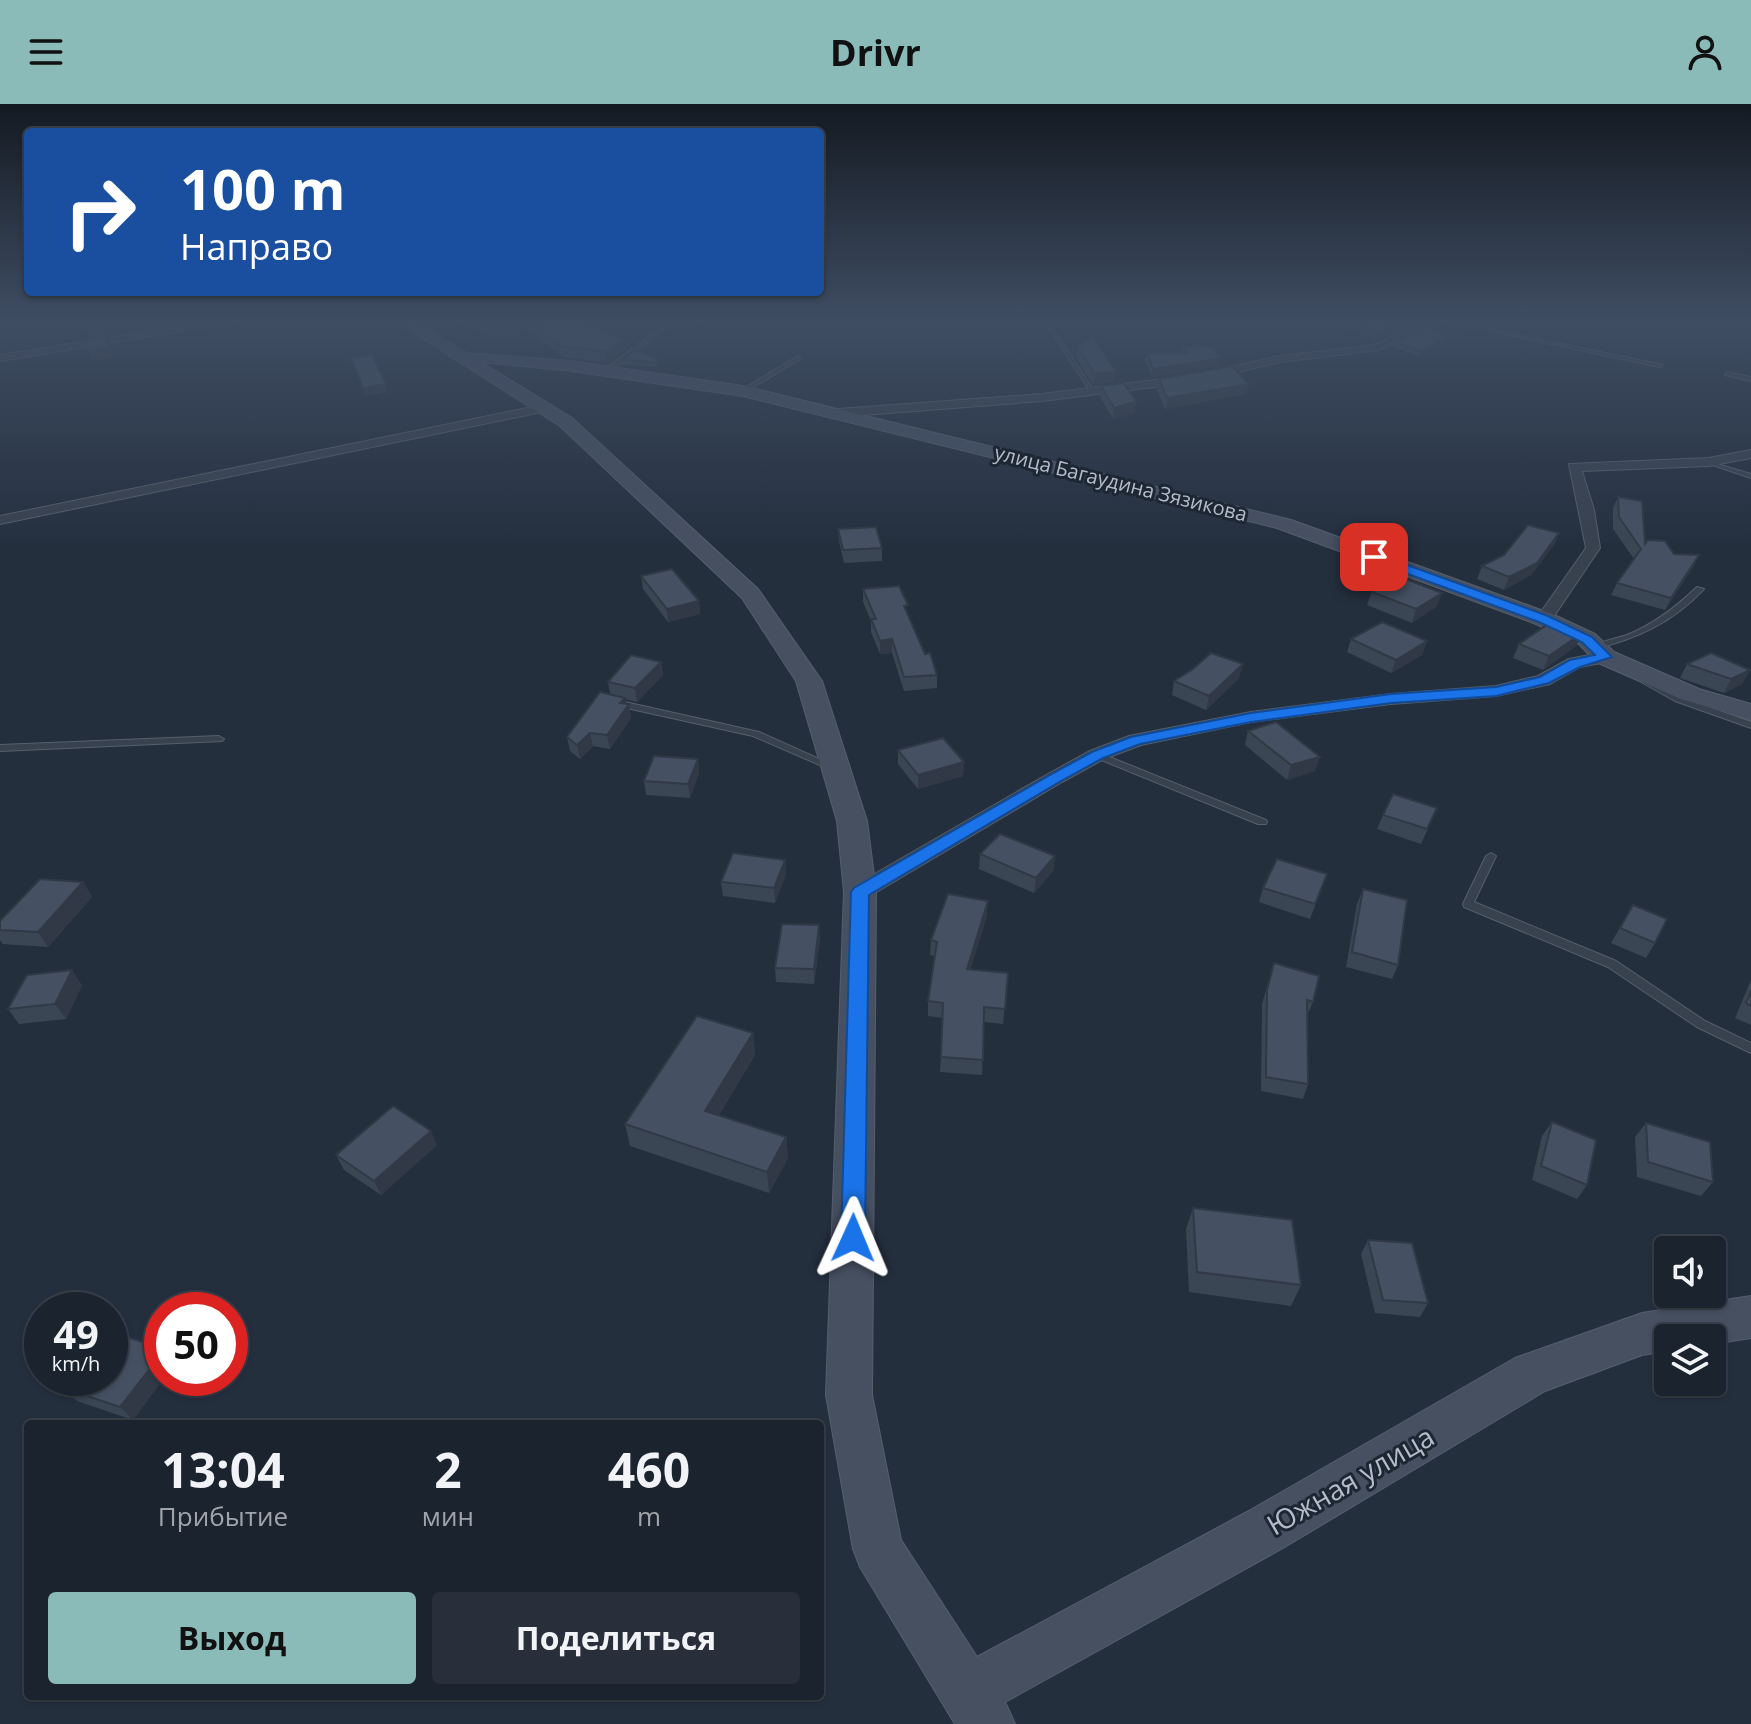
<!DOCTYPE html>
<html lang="ru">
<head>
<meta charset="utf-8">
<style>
	body { margin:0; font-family:"Open Sans",sans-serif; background:#282f3a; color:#f1f3f6; height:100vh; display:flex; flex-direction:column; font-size:30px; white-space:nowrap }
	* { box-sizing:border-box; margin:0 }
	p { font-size:26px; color:#a0a4aa }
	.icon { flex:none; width:44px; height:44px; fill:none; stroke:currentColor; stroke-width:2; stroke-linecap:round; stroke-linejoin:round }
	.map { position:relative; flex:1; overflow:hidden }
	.details { position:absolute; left:24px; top:1316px; width:800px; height:280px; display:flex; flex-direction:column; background:#1b232e; border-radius:8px; box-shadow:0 2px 6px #0004,0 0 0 2px #39404a }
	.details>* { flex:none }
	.guide { position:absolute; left:24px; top:24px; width:800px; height:168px; border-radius:8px; box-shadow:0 2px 6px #0004,0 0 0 2px #39404a; background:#1a4fa0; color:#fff; overflow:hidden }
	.fabs { position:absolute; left:1654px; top:1132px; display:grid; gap:16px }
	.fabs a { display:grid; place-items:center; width:72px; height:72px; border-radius:8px; background:#1b232e; box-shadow:0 2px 6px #0004,0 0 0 2px #39404a; font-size:40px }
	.speed { position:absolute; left:24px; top:1188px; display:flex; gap:16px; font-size:40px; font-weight:700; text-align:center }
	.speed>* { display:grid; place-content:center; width:104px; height:104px; border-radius:50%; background:#1b232e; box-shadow:0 2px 6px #0004,0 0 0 2px #39404a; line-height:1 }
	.speed small { font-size:20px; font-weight:400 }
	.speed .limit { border:12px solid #d22; background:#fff; color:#111 }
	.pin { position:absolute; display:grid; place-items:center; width:68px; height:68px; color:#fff; margin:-34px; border-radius:16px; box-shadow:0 4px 12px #0006 }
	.me { position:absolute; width:88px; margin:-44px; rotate:1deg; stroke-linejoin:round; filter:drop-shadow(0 0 6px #0008) }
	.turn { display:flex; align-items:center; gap:28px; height:168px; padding:0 24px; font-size:36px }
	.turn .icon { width:104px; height:104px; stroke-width:2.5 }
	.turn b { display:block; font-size:56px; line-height:68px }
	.eta { display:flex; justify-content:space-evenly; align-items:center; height:136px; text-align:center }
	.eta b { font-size:48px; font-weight:700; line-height:56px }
	.button { display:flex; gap:16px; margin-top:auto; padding:16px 24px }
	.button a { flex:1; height:92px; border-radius:8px; background:#8bbbb9; color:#111; font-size:32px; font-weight:700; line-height:92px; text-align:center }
	.button a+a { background:#282f3a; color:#f1f3f6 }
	header { display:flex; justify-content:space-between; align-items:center; height:104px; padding:0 24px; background:#8bbbb9; color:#111; font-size:36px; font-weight:700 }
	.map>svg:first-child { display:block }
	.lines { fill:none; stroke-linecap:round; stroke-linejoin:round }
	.lane-casing { stroke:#565f6c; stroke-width:2 }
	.street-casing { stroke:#565f6c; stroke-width:2 }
	.secondary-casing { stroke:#565f6c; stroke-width:2 }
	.lane { fill:#38414e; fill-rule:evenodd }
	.street { fill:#38414e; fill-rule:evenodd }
	.secondary { fill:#465061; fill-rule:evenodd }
	.wall { fill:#3b4654 }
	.shaded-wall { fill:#303945 }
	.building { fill:#455162; stroke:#303945; stroke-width:2 }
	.route { fill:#1a73e8; stroke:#114b97; stroke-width:2 }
	.labels { text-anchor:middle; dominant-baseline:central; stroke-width:6; stroke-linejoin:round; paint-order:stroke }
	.far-street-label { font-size:20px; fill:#b4bcc9; stroke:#1d2633 }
	.near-street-label { font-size:28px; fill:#b4bcc9; stroke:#1d2633 }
</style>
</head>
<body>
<header><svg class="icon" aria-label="menu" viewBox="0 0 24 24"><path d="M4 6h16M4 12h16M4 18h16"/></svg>Drivr<svg class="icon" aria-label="person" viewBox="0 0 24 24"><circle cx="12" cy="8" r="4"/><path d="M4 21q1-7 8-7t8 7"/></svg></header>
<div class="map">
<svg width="1751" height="1620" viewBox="0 0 1751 1620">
	<rect width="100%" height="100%" fill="#242f3e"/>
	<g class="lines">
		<g class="lane-casing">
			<g id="lane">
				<path d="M1431,215H1443L1663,261L1660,263Z"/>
				<path d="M660,224L665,225L607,269H603V267Z"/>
				<path d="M1049,225H1053L1094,287H1090Z"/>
				<path d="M798,252L800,255L745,288L740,287Z"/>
				<path d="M1727,268L1751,273V277L1725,271Z"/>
				<path d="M1707,357L1751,370V374L1707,359Z"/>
				<path d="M1697,483L1704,485C1673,518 1637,535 1594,545L1590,543C1601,537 1615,535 1627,531C1654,520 1676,503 1697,483Z"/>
				<path d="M1646,574L1681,593L1751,618V624L1675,597L1643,579L1642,577Z"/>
				<path d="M616,596L759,628L837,663L832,666L829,665L753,632L613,601V597Z"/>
				<path d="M219,632L224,635L222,637L0,647V641Z"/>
				<path d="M1097,648L1266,716L1267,718L1266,720H1258L1094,653L1092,651Z"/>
				<path d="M1491,749L1496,752L1474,798L1616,857L1705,917L1751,939V949L1697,923L1608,863L1464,803L1463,800L1486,752Z"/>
			</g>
		</g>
		<g class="street-casing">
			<g id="street">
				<path d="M230,215H258L0,257V251Z"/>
				<path d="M1423,215H1435L1415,231L1379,246L1281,258L1195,278L1042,297L838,313L832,309L838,305L1042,290L1195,271L1280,252L1374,241L1408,226Z"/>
				<path d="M547,300L551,302V306L0,420V412Z"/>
				<path d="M1751,346V354L1709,362L1582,367L1594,406L1600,444L1550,518H1538L1536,515L1586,444L1569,360L1709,354Z"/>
				<path d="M1605,548L1613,553L1611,557L1580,563L1550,580L1496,592L1391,600L1251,618L1141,641L1104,655L1062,678L868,793H852L849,788L852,783L1048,670L1090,647L1129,632L1251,608L1391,590L1496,582L1538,572L1569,555Z"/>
			</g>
		</g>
		<g class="secondary-casing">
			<path id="secondary" d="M392,215H410L466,249L571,257L743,282L1291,416L1552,510L1595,530L1614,548L1699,585L1751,600V616L1681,595L1596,558L1579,540L1536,520L1277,424L743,292L571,267L481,258L572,314L758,485L822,577L867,717L876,788L872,1291L901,1436L977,1553L1247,1408L1515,1254L1642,1209L1751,1192V1234L1712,1240V1234H1668V1247L1642,1251L1545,1287L1283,1444L1005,1598L1015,1620H955L860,1463L853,1445L826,1291L844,788L837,717L796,577L742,494L560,322Z"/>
		</g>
		<use href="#lane" class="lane"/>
		<use href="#street" class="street"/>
		<use href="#secondary" class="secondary"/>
	</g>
	<g class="wall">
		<path d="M449,215H576L624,236L625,246L608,259L563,253L531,229L498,236Z"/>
		<path d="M681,215H711L708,220L681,218Z"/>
		<path d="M1322,215H1411L1409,221L1377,236Z"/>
		<path d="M1448,232L1446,237L1420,253L1394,243L1396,238Z"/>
		<path d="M1077,243L1116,267L1114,278L1093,281L1076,253Z"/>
		<path d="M1183,243L1220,262L1152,273L1145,257L1147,249H1182Z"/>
		<path d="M657,255V263L622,261V256Z"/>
		<path d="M1159,275L1246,290L1165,305L1157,286Z"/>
		<path d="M1101,282L1136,298L1134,309L1113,315L1100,293Z"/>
		<path d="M1618,393L1645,440L1674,450L1699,451L1693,463L1665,506L1611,491L1617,479L1634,455L1613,425V404Z"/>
		<path d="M838,425L882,444V457L844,459L839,437Z"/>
		<path d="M1559,429L1554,441L1531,471L1504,486L1477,475L1482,462Z"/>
		<path d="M641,472L699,497L700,510L668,518L643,485Z"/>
		<path d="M863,485L908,511L925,550L937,571V584L904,587L892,549L880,550L871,528V517L863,498Z"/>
		<path d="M1372,488L1437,502L1412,519L1367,501Z"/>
		<path d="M1582,529L1576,542L1543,566L1513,554L1519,540Z"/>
		<path d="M1351,535L1427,537L1422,551L1391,569L1347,548Z"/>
		<path d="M661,558L663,571L637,598L625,595L626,600H629L631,614L610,645L593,642L580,655L570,647L567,633L610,590L608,578Z"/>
		<path d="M1687,560L1750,566L1742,580L1724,589L1680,574Z"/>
		<path d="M1239,574L1206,606L1172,591L1174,577Z"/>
		<path d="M1248,627L1315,667L1287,676L1245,641Z"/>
		<path d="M898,646L964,658L963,672L918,685L898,660Z"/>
		<path d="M698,655L699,669L690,694L646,691L644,677Z"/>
		<path d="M1383,711L1431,718L1421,740L1377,725Z"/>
		<path d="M980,750L1055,752L1053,767L1034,789L979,765Z"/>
		<path d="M785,756L786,770L775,799L723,792L721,778Z"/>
		<path d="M1327,770L1310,815L1259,798L1263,784Z"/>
		<path d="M83,778L92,793L48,843L3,840L0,836V817Z"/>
		<path d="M1363,785L1398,861L1392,875L1346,863L1357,800Z"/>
		<path d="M1633,801L1655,839L1646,854L1611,839Z"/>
		<path d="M987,812L970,866L1008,869L1003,920L984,918L982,971L940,968L943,914L928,912V897L935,852L930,851L931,836Z"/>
		<path d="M819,821L820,836L814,880L776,878L775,864Z"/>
		<path d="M1274,859L1313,898L1307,912L1308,980L1303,995L1261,987L1262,900Z"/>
		<path d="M1751,876V921L1735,914Z"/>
		<path d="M82,881L66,915L19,920L8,905Z"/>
		<path d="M753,929L755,951L719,1011L786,1033L788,1054L769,1089L630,1042L625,1020Z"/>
		<path d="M1552,1018L1587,1081L1577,1095L1532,1076L1542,1032Z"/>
		<path d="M1646,1019L1713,1078L1701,1092L1637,1073L1635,1033Z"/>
		<path d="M437,1041L381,1091L344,1066L336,1051Z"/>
		<path d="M1193,1104L1301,1181L1291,1202L1189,1188L1186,1125Z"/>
		<path d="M1368,1136L1428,1199L1420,1213L1375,1209L1361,1150Z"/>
		<path d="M164,1274L133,1316L77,1297L63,1284Z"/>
	</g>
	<g class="shaded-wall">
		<path d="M1408,215H1411L1409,221L1377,236L1379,229Z"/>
		<path d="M104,216L109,231L88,234L83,224Z"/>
		<path d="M529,218L531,229L498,236L496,225Z"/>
		<path d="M107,232L111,242L112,253L91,256L87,246Z"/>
		<path d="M1448,232L1446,237L1420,253L1421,248Z"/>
		<path d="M624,236L625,246L608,259L606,248Z"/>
		<path d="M1221,254L1220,262L1152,273L1153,265Z"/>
		<path d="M1116,267L1114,278L1093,281L1095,270Z"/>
		<path d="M386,280L388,288L365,292L363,284Z"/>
		<path d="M1249,280L1246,290L1165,305L1167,294Z"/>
		<path d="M1136,298L1134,309L1113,315L1114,304Z"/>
		<path d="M1559,429L1554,441L1531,471L1504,486L1509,473Z"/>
		<path d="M1699,451L1693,463L1665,506L1671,494Z"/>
		<path d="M1442,489L1437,502L1412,519L1416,505Z"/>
		<path d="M699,497L700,510L668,518L667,505Z"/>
		<path d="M1582,529L1576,542L1543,566L1549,552Z"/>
		<path d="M892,535V549L880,550V537Z"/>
		<path d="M1427,537L1422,551L1391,569L1396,556Z"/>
		<path d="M661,558L663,571L637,598L635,584Z"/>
		<path d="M1243,560L1239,574L1206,606L1209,592Z"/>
		<path d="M1750,566L1742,580L1724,589L1731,575Z"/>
		<path d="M625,594L627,603L629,600L631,614L610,645L607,631L620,599Z"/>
		<path d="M590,629L593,642L580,655L577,641Z"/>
		<path d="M1320,653L1315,667L1287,676L1291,661Z"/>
		<path d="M698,655L699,669L690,694L688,680Z"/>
		<path d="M964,658L963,672L918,685V671Z"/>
		<path d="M1055,752L1053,767L1034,789L1036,774Z"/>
		<path d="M785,756L786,770L775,799L774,784Z"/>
		<path d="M83,778L92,793L48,843L38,828Z"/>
		<path d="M988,797L987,812L966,880L967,865Z"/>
		<path d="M819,821L820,836L814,880V865Z"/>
		<path d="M72,866L82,881L66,915L55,900Z"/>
		<path d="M753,929L755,951L709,1028L705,1007Z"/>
		<path d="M431,1027L437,1041L381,1091L374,1077Z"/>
		<path d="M786,1033L788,1054L769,1089L767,1068Z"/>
		<path d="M162,1249V1274H164L133,1316L120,1303Z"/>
	</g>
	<g class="building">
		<path d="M472,215H576L624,236L606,248L561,242L529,218L496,225Z"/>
		<path d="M1344,215H1408L1379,229Z"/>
		<path d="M104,216L105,221L83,224V219Z"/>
		<path d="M1426,223L1448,232L1421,248L1396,238Z"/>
		<path d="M107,232L108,243L87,246L85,235Z"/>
		<path d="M1093,233L1116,267L1095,270L1077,243Z"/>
		<path d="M1210,242L1221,254L1153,265L1147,249H1188L1183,243Z"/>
		<path d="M635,246L657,255L656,258L622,256Z"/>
		<path d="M372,251L386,280L363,284L351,254Z"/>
		<path d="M1232,262L1249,280L1167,294L1159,275Z"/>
		<path d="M1124,279L1136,298L1114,304L1101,282Z"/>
		<path d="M1618,393L1642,397L1645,440L1648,436L1665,437L1674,450L1699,451L1671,494L1617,479L1641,445L1619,413Z"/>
		<path d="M1528,421L1559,429L1537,459L1509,473L1482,462L1504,451Z"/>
		<path d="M876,423L882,444L843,446L838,425Z"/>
		<path d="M672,465L699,497L667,505L641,472Z"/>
		<path d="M1398,472L1442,489L1416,505L1372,488Z"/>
		<path d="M899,482L908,501L904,502L925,550L930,549L937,571L904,573L892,535L880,537L871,515H876L863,485Z"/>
		<path d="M1554,516L1582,529L1549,552L1519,540Z"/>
		<path d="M1382,518L1427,537L1396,556L1351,535Z"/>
		<path d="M1211,549L1243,560L1209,592L1174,577L1193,565Z"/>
		<path d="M1711,549L1750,566L1731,575L1687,560Z"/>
		<path d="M631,551L661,558L635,584L608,578Z"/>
		<path d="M600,588L625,594L620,599L629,600L607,631L590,629L577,641L567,633Z"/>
		<path d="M1276,618L1320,653L1291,661L1248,627Z"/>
		<path d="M943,634L964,658L918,671L898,646Z"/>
		<path d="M654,652L698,655L688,680L644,677Z"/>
		<path d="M1393,690L1437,704L1427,725L1383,711Z"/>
		<path d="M1000,730L1055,752L1036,774L980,750Z"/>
		<path d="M733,749L785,756L774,784L721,778Z"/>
		<path d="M1277,755L1327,770L1315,800L1263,784Z"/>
		<path d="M40,775L83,778L38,828L0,826V817Z"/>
		<path d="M1363,785L1407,796L1398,861L1352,848Z"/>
		<path d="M948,790L988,797L967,865L1008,869L1005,905L984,903L983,956L941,953L943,899L928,897L937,838L931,836Z"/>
		<path d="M1633,801L1667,815L1655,839L1620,824Z"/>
		<path d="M782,820L819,821L814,865L775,864Z"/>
		<path d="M1274,859L1319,872L1313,898L1307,896L1308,980L1266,973L1267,886Z"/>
		<path d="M72,866L55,900L8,905L27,871Z"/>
		<path d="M1751,887V902L1746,899Z"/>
		<path d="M697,912L753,929L705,1007L786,1033L767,1068L625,1020Z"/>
		<path d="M393,1002L431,1027L374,1077L336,1051Z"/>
		<path d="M1552,1018L1596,1036L1587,1081L1541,1062Z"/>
		<path d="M1646,1019L1710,1038L1713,1078L1648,1058Z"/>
		<path d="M1193,1104L1292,1116L1301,1181L1197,1168Z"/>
		<path d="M1368,1136L1412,1139L1428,1199L1383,1196Z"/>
		<path d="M110,1228L162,1244V1249L120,1303L63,1284L71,1274H110Z"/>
	</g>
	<linearGradient id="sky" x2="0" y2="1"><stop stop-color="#141a22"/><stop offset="0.49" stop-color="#3f4d63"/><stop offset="1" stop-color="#3f4d63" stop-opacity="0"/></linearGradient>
	<rect width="1751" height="442" fill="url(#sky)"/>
	<path class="route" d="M1374,449L1548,512L1592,533L1612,553L1580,563L1549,579L1496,592L1391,599L1251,618L1140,640L1103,654L1061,677L869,791L865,1134L861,1141L853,1144L844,1141L841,1134L851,788L854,784L1050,671L1092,648L1131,633L1251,609L1391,590L1496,583L1540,573L1570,556L1595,551L1582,538L1539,518L1370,456V450Z"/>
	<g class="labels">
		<g class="far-street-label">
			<text transform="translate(1121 379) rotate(14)">улица Багаудина Зязикова</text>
		</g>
		<g class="near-street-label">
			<text transform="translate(1350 1376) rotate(-30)">Южная улица</text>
		</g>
	</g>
</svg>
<div class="fabs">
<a><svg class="icon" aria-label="sound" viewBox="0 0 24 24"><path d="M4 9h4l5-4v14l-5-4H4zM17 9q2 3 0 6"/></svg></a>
<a><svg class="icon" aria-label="layers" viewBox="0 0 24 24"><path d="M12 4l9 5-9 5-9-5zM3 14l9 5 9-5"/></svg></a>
</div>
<div class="speed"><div>49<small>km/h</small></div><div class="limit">50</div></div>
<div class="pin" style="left:1374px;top:453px;background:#d93025"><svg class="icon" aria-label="arrive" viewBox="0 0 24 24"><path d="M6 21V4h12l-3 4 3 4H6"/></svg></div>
<svg class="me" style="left:853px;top:1134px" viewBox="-20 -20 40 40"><path d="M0-17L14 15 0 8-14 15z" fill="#1a73e8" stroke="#fff" stroke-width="4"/></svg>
<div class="guide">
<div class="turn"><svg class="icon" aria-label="right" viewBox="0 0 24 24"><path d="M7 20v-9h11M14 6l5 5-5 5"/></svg><div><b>100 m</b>Направо</div></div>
</div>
<section class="details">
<div class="eta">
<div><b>13:04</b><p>Прибытие</p></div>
<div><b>2</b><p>мин</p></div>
<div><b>460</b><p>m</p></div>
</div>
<div class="button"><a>Выход</a><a>Поделиться</a></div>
</section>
</div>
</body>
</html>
